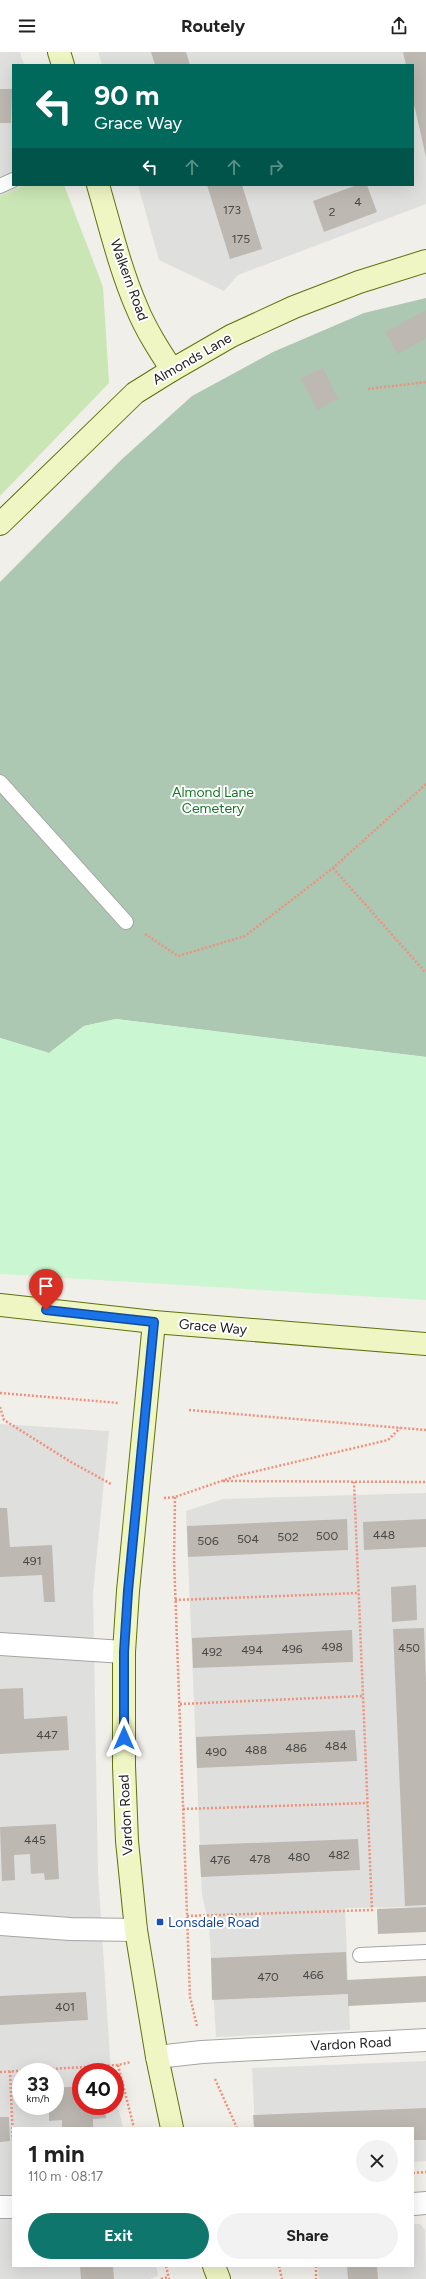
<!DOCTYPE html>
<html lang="en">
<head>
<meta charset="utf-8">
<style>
	body { margin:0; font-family:Figtree,sans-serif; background:#f2f2f2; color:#222; height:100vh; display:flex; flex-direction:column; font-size:15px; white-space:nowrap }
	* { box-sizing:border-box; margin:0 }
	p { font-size:13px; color:#767676 }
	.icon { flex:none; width:22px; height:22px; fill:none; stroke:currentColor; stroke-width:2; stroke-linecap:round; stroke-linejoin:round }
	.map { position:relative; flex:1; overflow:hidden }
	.details { position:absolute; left:12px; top:2075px; width:402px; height:140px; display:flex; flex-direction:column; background:#fff; border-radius:0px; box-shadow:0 4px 16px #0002 }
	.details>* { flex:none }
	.guide { position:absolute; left:12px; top:12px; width:402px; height:122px; border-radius:0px; box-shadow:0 4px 16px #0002; background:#00695c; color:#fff; overflow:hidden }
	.speed { position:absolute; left:12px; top:2011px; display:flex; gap:8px; font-size:20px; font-weight:700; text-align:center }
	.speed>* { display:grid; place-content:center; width:52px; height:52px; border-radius:50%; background:#fff; box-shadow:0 4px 16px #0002; line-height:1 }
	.speed small { font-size:10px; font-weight:400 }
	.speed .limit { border:6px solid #d22; background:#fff; color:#111 }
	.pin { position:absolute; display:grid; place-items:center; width:34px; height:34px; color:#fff; margin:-41px -17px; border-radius:50% 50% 50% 0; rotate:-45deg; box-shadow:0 0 4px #0007 }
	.pin .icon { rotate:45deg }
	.me { position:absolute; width:44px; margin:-22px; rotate:0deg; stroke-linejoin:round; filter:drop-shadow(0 0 3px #0008) }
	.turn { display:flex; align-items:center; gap:14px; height:84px; padding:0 16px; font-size:18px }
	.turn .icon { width:52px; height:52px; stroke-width:2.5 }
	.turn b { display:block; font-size:28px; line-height:34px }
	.lanes { display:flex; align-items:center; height:38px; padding:0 16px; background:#0003; justify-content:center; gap:20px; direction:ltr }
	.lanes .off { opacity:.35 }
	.round { display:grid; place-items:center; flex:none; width:42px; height:42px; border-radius:21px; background:#f2f2f2 }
	.overview { display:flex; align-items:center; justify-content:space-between; height:68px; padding:0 16px }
	h1 { font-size:24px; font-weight:700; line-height:30px }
	.action { display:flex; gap:8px; margin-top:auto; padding:8px 16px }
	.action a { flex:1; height:46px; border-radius:24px; background:#0f766e; color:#fff; font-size:16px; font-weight:700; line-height:46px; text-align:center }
	.action a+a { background:#f2f2f2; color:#222 }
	header { display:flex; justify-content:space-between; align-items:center; height:52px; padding:0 16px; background:#fff; font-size:18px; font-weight:700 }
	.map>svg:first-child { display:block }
	.residential { fill:#dfdfde; fill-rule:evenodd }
	.grass { fill:#c9e6b4 }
	.cemetery { fill:#acc8b2 }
	.park { fill:#cbf6d2 }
	.building { fill:#beb8b2 }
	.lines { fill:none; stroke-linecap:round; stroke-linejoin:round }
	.lane-casing { stroke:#a5a5a5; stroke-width:16 }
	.street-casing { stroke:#a5a5a5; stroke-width:24 }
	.secondary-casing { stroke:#60720f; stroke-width:24 }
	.path { stroke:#ef917c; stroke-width:2.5; stroke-dasharray:2 2; stroke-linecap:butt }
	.lane { stroke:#fff; stroke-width:14 }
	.street { stroke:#fff; stroke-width:22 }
	.secondary { stroke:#eff5c3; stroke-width:22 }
	.route-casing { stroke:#114b97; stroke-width:10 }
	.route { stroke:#1a73e8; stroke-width:7 }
	.transit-dot { fill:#1a4fb4; stroke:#fff; stroke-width:1.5 }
	.labels { text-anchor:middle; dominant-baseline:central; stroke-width:4; stroke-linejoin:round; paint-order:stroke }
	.number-label { font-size:12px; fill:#484745 }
	.street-label { font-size:14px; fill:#212121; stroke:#fff }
	.park-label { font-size:14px; fill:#167926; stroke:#fff }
	.transit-label { font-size:14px; fill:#164399; stroke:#fff; text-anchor:start }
</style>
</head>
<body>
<header><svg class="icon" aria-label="menu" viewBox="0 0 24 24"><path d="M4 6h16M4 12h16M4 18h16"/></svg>Routely<svg class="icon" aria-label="share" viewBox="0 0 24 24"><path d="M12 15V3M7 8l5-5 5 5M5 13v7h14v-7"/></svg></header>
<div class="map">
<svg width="426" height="2227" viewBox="0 0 426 2227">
	<rect width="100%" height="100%" fill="#f1efe9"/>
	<g class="residential">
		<path d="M0,0H20L24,13H13V133H24L0,144Z"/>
		<path d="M98,0H426V152L238,223L224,239L159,208L138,133H413V13H102Z"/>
		<path d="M0,1372L109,1379L93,1541L98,1821L111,2020H81V2054H115V2042L123,2076H13V2214H156L158,2224L150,2227H0ZM21,2020H55V2054H21Z"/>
		<path d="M426,1441V1855L345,1856L350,1978L216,1985L209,1873L202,1843L186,1459L223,1447Z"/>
		<path d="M426,2009V2109L413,2110V2076H255L252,2016Z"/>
		<path d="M413,2172H420L425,2178L426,2227H319L318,2214H413Z"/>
	</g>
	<path class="grass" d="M24,133H64L103,235L109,331L0,444V144Z"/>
	<path class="cemetery" d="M426,246V1005L116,967L84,974L49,1001L0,986V530L121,408L192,344L273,300L364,261Z"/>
	<path class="park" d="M116,967L426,1005V1248L0,1222V986L49,1001L84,974Z"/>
	<g class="building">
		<path d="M151,0H186L190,13H155Z"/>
		<path d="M403,0H426V105L413,48V13H406Z"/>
		<path d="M0,37H12L11,71H0Z"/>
		<path d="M207,133H242L262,197L230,207Z"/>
		<path d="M357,133H367L377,160L324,180L313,149Z"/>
		<path d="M426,258V286L398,302L385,280Z"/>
		<path d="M323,316L338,347L317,358L301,326Z"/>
		<path d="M0,1456H7L10,1495L52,1493L55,1550H44L42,1523L0,1525Z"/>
		<path d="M347,1467L348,1498L188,1505L187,1474Z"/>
		<path d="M426,1467V1495L364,1498L363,1470Z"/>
		<path d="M416,1533L417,1568L392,1570L391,1535Z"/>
		<path d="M424,1576L426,1631V1853L405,1854L393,1577Z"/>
		<path d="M352,1578L353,1610L193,1616L192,1586Z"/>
		<path d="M23,1636L24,1667L67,1664L69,1698L0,1702V1637Z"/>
		<path d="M355,1678L357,1709L197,1716L196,1685Z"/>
		<path d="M56,1772L59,1827L45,1828L44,1821L31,1822L30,1802L14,1803L15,1828L2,1829L0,1775Z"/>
		<path d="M358,1787L360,1818L201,1825L199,1793Z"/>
		<path d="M426,1855V1880L378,1882L377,1857Z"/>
		<path d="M346,1900L347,1928L426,1924V1950L348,1954V1942L212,1948L211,1906Z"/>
		<path d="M86,1940L88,1968L0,1973V1944Z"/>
		<path d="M81,2034V2054H105L106,2066L93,2067V2076H62V2068L49,2069V2054H55V2036Z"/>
		<path d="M426,2056V2088H413V2076H254L253,2063Z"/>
		<path d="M0,2065H9L10,2089L0,2090Z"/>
		<path d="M80,2214H113L114,2227H81Z"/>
		<path d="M347,2214H377L378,2227H348Z"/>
	</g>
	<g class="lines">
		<g class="lane-casing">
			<g id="lane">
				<path d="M0,134L13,128"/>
				<path d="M0,730L126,870"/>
				<path d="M360,1903L426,1900"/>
			</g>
		</g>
		<g class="street-casing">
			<g id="street">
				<path d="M0,1592L124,1600"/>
				<path d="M0,1872L70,1877L136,1878"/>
				<path d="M157,2005L202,2000L426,1988"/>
				<path d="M414,2152L426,2151"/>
				<path d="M0,2155H13"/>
			</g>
		</g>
		<g class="secondary-casing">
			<g id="secondary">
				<path d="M59,0L63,13"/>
				<path d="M98,133C110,174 120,217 137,256C146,278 159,298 172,318"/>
				<path d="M0,472L135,341L172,318L231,284L294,255L359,230L426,209"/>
				<path d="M0,1253L154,1270L426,1292"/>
				<path d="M154,1270L128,1539L124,1600V1714L127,1789L136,1878L157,2005L172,2076"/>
				<path d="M214,2214L219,2227"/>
			</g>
		</g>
		<g class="path">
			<path d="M368,337L426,330"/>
			<path d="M333,816L426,921"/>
			<path d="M145,882L178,904L245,884L333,816L426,732"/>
			<path d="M0,1341L119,1351"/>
			<path d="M0,1355L4,1368L71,1410L111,1432"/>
			<path d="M189,1358L426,1378"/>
			<path d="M223,1429L426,1430"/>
			<path d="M175,1445L174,1507L190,1945L197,1974"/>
			<path d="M164,1446L175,1445L236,1424L388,1388L400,1376"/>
			<path d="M175,1548L359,1541"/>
			<path d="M180,1652L363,1644"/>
			<path d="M183,1757L368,1751"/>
			<path d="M187,1864L372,1858L354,1430"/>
			<path d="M118,2013L134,2076"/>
			<path d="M10,2019L13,2089"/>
			<path d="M0,2020L118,2013L131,2010"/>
			<path d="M215,2027L237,2076"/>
			<path d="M413,2121L426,2120"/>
			<path d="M166,2214L169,2227"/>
			<path d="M279,2214L282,2227"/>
			<path d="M316,2214V2227"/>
			<path d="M161,2227L168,2225"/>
		</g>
		<use href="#lane" class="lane"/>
		<use href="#street" class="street"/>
		<use href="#secondary" class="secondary"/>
	</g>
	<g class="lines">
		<g class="route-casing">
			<path id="route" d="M46,1258L154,1270L128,1539L124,1600V1686"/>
		</g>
		<use href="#route" class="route"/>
	</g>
	<rect class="transit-dot" x="156" y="1866" width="8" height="8" rx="2"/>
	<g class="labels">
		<g class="number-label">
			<text x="358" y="150">4</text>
			<text x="232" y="158">173</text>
			<text x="332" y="160">2</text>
			<text x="241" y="187">175</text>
			<text x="384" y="1483">448</text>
			<text x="327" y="1484">500</text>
			<text x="288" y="1485">502</text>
			<text x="248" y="1487">504</text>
			<text x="208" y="1489">506</text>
			<text x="32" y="1509">491</text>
			<text x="332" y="1595">498</text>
			<text x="409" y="1596">450</text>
			<text x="292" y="1597">496</text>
			<text x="252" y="1598">494</text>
			<text x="212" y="1600">492</text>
			<text x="47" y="1683">447</text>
			<text x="336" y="1694">484</text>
			<text x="296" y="1696">486</text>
			<text x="256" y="1698">488</text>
			<text x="216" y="1700">490</text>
			<text x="35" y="1788">445</text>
			<text x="339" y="1803">482</text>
			<text x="299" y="1805">480</text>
			<text x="260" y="1807">478</text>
			<text x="220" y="1808">476</text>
			<text x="313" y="1923">466</text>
			<text x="268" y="1925">470</text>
			<text x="65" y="1955">401</text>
		</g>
		<g class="street-label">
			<text transform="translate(129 228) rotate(70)">Walkern Road</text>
			<text transform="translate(192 307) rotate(-30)">Almonds Lane</text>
			<text transform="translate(213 1275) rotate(5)">Grace Way</text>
			<text transform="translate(126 1763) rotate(-93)">Vardon Road</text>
			<text transform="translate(351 1992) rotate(-3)">Vardon Road</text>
		</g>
		<g class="park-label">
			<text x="213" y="740">Almond Lane<tspan x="213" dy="16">Cemetery</tspan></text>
		</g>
		<g class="transit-label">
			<text x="168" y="1870">Lonsdale Road</text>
		</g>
	</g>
</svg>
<div class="speed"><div>33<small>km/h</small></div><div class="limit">40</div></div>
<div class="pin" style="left:46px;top:1258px;background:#d93025"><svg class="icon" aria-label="arrive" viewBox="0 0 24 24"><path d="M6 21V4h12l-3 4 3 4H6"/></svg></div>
<svg class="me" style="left:124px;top:1686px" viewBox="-20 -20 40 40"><path d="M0-17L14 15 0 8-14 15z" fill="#1a73e8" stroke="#fff" stroke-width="4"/></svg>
<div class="guide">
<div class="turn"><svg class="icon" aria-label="left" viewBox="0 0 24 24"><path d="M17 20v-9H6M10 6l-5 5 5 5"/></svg><div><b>90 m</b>Grace Way</div></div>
<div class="lanes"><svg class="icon" aria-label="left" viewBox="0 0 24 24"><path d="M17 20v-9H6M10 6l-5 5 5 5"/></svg><svg class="icon off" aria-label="ahead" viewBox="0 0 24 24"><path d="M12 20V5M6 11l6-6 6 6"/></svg><svg class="icon off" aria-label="ahead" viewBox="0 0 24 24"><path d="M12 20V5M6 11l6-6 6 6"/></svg><svg class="icon off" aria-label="right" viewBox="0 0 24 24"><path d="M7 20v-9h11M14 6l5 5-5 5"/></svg></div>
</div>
<section class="details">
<div class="overview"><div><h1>1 min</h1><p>110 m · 08:17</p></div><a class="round"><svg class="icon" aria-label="close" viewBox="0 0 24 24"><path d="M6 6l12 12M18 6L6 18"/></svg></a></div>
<div class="action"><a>Exit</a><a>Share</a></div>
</section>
</div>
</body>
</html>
